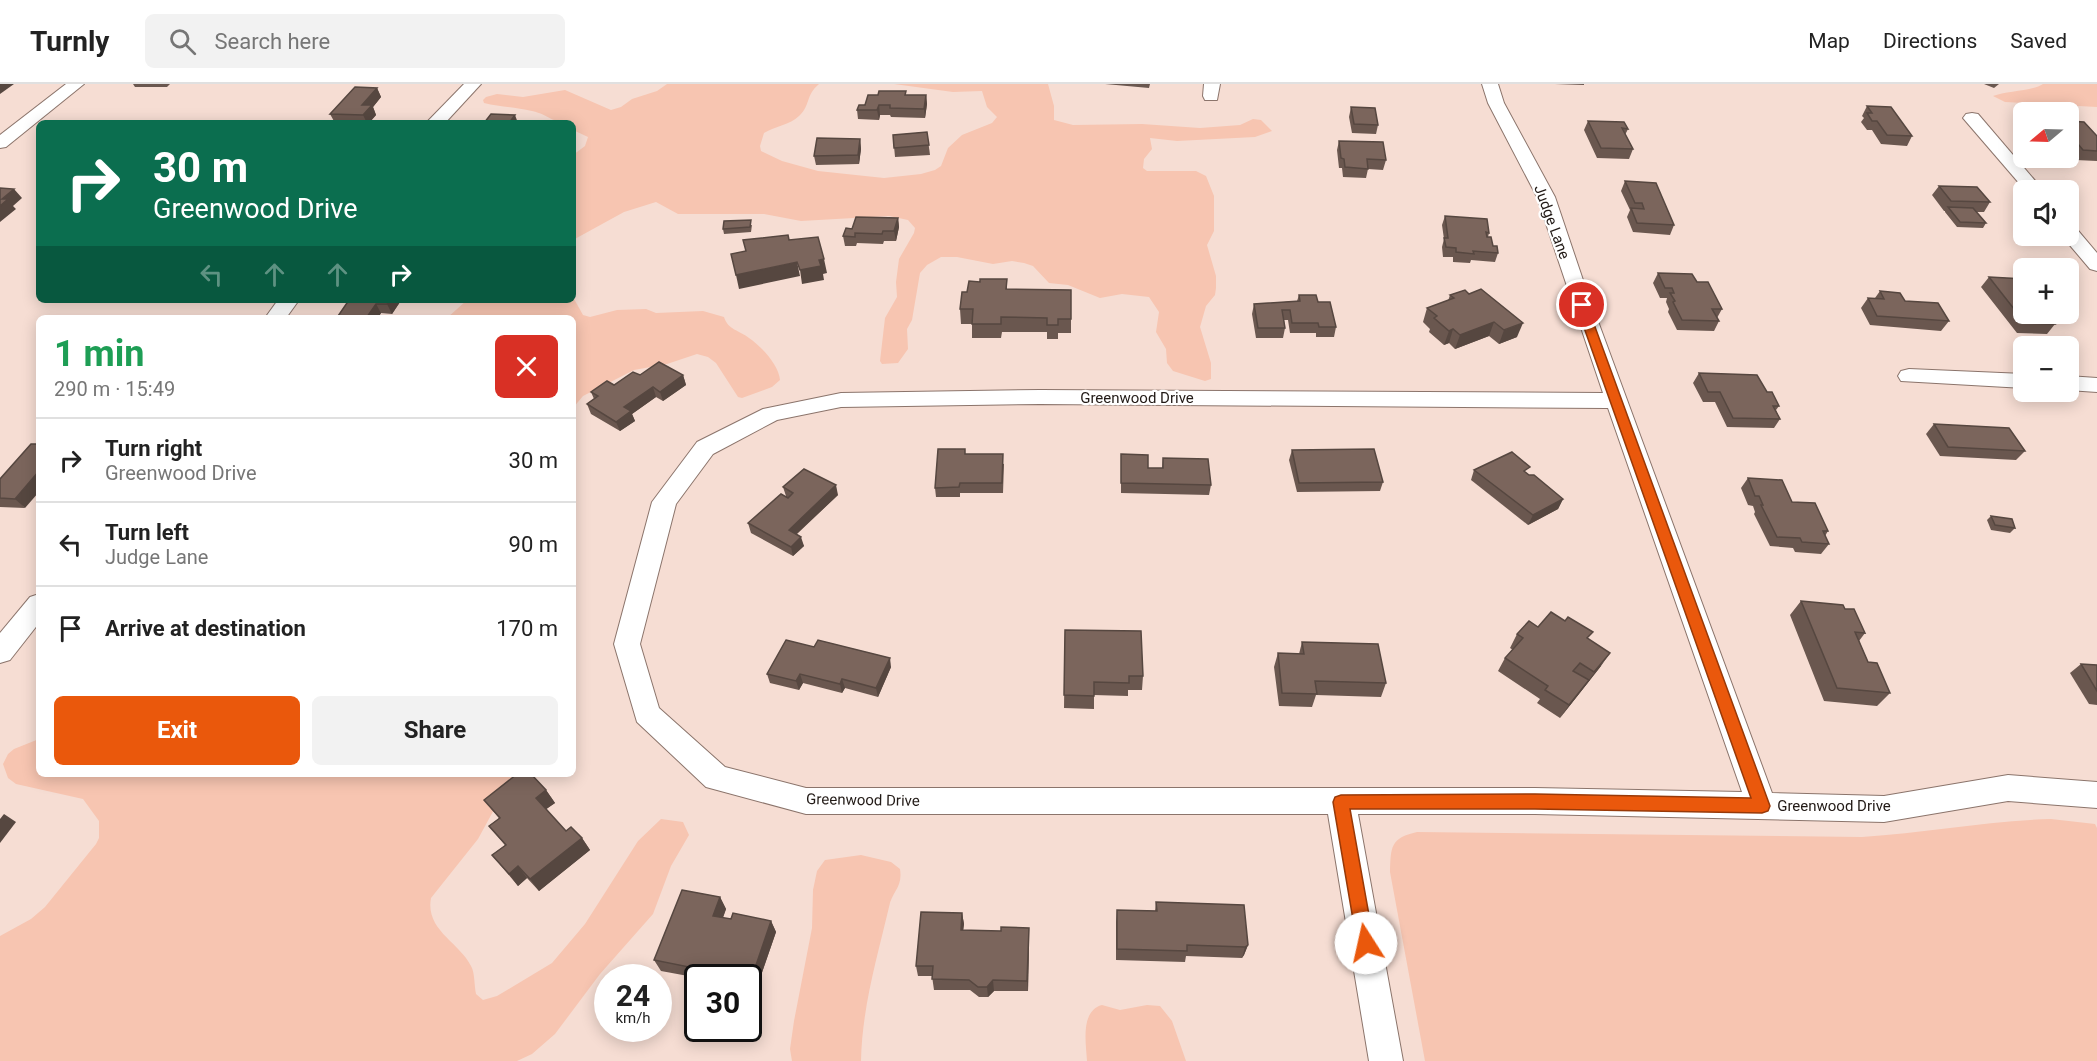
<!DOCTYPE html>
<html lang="en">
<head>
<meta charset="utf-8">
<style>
	body { margin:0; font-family:Roboto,sans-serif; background:#f2f2f2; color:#222; height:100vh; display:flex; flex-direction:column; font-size:22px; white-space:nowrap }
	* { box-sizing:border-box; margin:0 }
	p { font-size:20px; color:#767676 }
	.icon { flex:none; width:33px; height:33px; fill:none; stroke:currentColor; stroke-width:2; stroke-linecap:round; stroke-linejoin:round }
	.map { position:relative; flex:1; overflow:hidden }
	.side { position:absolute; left:36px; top:231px; width:540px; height:462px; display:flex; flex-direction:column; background:#fff; border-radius:9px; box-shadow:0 3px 15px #0003 }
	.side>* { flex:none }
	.banner { position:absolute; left:36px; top:36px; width:540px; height:183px; border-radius:9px; box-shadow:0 3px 15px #0003; background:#0b6e4f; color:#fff; overflow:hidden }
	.needle { width:39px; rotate:251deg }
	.buttons { position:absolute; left:2013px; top:18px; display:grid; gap:12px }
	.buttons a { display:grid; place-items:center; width:66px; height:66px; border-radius:9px; background:#fff; box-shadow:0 3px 15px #0003; font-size:30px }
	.speed { position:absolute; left:594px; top:880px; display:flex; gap:12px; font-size:30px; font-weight:700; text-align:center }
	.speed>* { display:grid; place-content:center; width:78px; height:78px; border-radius:50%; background:#fff; box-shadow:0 3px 15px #0003; line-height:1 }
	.speed small { font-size:15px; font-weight:400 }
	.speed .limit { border:3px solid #111; border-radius:9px; background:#fff; color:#111 }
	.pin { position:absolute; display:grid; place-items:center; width:51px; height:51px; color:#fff; margin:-26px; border:3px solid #fff; border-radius:50%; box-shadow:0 2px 6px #0007 }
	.me { position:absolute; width:66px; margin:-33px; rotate:350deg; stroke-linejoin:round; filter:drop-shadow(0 0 4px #0008) }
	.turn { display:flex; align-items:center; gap:21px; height:126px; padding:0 18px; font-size:27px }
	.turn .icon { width:78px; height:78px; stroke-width:2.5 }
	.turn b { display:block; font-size:42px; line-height:51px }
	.lanes { display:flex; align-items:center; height:57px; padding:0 18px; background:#0003; justify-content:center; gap:30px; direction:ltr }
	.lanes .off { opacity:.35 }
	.round { display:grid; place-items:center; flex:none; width:63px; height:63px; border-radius:9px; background:#f2f2f2 }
	.summary { display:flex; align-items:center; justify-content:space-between; height:102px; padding:0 18px }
	h1 { font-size:36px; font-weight:700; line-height:45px; color:#1e9e55 }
	.button { display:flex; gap:12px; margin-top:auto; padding:12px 18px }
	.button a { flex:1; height:69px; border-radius:9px; background:#ea580c; color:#fff; font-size:24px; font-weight:700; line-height:69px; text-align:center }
	.button a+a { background:#f2f2f2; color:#222 }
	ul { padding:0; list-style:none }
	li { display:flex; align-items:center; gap:18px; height:84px; padding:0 18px; border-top:2px solid #e0e0e0 }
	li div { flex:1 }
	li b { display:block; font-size:22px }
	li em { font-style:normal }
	header { display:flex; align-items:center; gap:36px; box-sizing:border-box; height:84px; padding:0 30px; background:#fff; border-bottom:2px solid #e0e0e0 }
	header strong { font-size:28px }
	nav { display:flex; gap:33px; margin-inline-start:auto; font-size:21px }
	.search { width:420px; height:54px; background:#f2f2f2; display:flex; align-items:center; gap:15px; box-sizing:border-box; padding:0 21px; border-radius:9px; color:#767676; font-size:22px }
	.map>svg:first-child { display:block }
	.green { fill:#f7c5b1 }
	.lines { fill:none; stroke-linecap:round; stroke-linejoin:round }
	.street-casing { stroke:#8b746b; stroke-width:2 }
	.street { fill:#fff; fill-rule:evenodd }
	.wall { fill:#6a574f }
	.shaded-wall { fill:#564740 }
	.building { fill:#7b655c; stroke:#564740; stroke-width:1.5 }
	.route { fill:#ea580c; stroke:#983908; stroke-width:1.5 }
	.labels { text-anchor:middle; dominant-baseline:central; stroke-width:4.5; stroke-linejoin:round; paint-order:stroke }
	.street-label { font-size:15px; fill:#221a16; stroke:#fff }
</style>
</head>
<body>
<header>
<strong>Turnly</strong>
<div class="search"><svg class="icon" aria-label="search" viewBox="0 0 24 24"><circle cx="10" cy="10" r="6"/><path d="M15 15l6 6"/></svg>Search here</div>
<nav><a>Map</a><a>Directions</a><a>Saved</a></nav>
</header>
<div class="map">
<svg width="2097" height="977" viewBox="0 0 2097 977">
	<rect width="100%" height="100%" fill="#f6ddd3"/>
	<g class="green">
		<path d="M667,0H819C805,12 811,21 799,32C790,41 775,42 764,49L760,62L761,67L782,77L818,87L884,94L921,90L935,86L941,82L948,64L962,51L992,39L997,33L987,23L982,7L953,8L894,0H1048L1054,22V36L1073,41L1142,40L1200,44L1240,41L1253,35L1261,36L1272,47L1255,53L1177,57L1150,54L1152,65L1144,75L1143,84L1147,87H1196L1206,92L1214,112V147L1207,161L1216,192V204L1215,211L1206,222L1200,243L1211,279V295L1205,297L1173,287L1167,279L1166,265L1156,248L1159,228L1149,213L1122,210L1100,214L1068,201L1049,199L1033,182L1024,179L1012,177L993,180L957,173H941L927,181L920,189L912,236L907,245L908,265L898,279L882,280L880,277L885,234L897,213L896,198L899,175L914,149L915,144L908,136L889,132L801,137L764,130H678L656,118L624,128L573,156V71L585,62L588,53L573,46V39C550,39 550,31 532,27C516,23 500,23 484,19L483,16L486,13L497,10L523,13L565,6L611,26L621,23L632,15L657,7Z"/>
		<path d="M2043,0H2097V23L2005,18L1993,12C2006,7 2033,7 2043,0Z"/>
		<path d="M573,213L583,231L590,233L617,226L646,225L656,229L703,227L724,233C728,246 739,246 749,254C761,262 779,281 780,296L772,303L742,314L738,313L716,279L708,273L697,270L667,280L634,286L583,312L573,324V234H447L467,216H573Z"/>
		<path d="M39,655V690H527L496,722L478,755L431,814C425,846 459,858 471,882C475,889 474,901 476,910L483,916L497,912L552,879L585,840L638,757L661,735L683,738L689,751L671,782L653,830L600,890L555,950L532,970L517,977H0V852L31,835L45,823L96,760L99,754V737L83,715L16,700L8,694L3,680L8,670L14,665Z"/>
		<path d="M2051,735L2095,740L2097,744V977H1425L1390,788C1391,763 1390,754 1417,748L1862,753C1925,749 1987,737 2051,735Z"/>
		<path d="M861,771L891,778L900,785C903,804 892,807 889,823C877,874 862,924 861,977H792L790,965L794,937L812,844L813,806L817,787L825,776Z"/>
		<path d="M1102,921L1120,926L1147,921L1160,922L1172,937L1186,977H1087C1086,959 1080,927 1102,921Z"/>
	</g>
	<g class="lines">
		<g class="street-casing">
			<g id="street">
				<path d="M66,0H84L6,63L0,64V51Z"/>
				<path d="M464,0H481L445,39H426Z"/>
				<path d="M1204,0H1220L1217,16H1205L1203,12Z"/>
				<path d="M1482,0H1498L1504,19L1555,113L1585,202L1772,709L1884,712L2008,691L2097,698V724L2008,717L1884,738L1535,730H1358L1403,977H1369L1328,730H806L706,703L637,638L614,560L652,418L697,358L763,325L841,309L1040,306L1603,309L1537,113L1488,19ZM1040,320L1608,324L1742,708L1535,704H806L725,683L659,624L640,560L676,420L713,370L777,336L841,323Z"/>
				<path d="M1972,29L1978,30L2043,106H2025L1963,34L1966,30Z"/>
				<path d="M2068,141L2075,143L2097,169V187L2090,185L2062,152H2068Z"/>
				<path d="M278,216H299L286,234H265Z"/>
				<path d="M1909,285L2024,290V304L1901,297L1898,292L1901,287Z"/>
				<path d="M2068,292L2097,294V308L2068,306Z"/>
				<path d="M39,510V539L10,576L0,579V549L30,513Z"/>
			</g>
		</g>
		<use href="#street" class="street"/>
	</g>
	<g class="wall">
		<path d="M133,0H170L167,3H135Z"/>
		<path d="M1105,0H1150L1149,4Z"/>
		<path d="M1555,0H1584V1Z"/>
		<path d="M1984,0H1999L1994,4Z"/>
		<path d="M377,4L381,13L373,23L376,31L369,39H335L330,30Z"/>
		<path d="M906,7V11H926L927,20L925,34L891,33L890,31H880L879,36L858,35L857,26L878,11Z"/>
		<path d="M1867,22L1912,52L1907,62L1881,60L1872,46H1867L1861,38L1864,34L1862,32Z"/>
		<path d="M1351,23L1378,41L1376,50L1352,49L1349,33Z"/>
		<path d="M1588,37L1628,45L1625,51L1633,65L1629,75L1597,74L1584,46Z"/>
		<path d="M2068,37L2097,52V77L2076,76L2068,66Z"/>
		<path d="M927,48L930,71L895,73L893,51Z"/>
		<path d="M860,55L861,65L859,80L816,81L814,72Z"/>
		<path d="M1339,57L1386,76L1383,86L1368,85L1366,94L1343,93L1342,84H1339L1337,66Z"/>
		<path d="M1625,97L1674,141L1670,151L1633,148L1627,133L1630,126L1621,107Z"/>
		<path d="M1939,102L1990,118L1984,128H1976L1986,139L1983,144L1957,143L1945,128V127H1944L1932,111Z"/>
		<path d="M1445,132L1489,149L1488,153L1493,162L1498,169L1495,178L1471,176L1470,179L1453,178V173H1443L1442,163L1444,155L1442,141Z"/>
		<path d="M898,134L899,143L896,157H884L883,160L857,159L856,162H845L843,152L852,145Z"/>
		<path d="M752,141L751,148L724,150L723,145Z"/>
		<path d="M1658,189L1697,198L1722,225L1717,234L1719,237L1714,247L1677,246L1668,228L1669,225L1666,218L1667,214H1660L1653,199Z"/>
		<path d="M1989,193L2024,195V230L2055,240L2047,250L2017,249L1981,203Z"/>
		<path d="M1007,195V205L1071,206V249H1058V255H1047V248H1002L1001,254H972V240H961L960,225L967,208L980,198Z"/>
		<path d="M1880,207L1905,217L1949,237L1941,247L1870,241L1861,224L1868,214H1875Z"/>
		<path d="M1299,211L1318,218L1336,243L1334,253H1316V249H1290L1288,236H1284L1285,244L1283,254H1256L1252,230L1254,220L1297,217Z"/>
		<path d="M1450,211L1517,253L1499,260L1489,252L1455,265L1449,259L1444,261L1429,248L1430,245L1423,238L1427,224L1448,217Z"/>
		<path d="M349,216L400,218L392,230L381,229L378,234H339L338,232Z"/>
		<path d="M1699,289L1767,308L1779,322L1776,326L1780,335L1774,344L1727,343L1715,318H1703L1693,299Z"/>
		<path d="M640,291H683L686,301L663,317L656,313L632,330L635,337L620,347L591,330L587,320L594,315L591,308L614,301Z"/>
		<path d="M1934,340L2025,367L2016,376L1940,372L1926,350Z"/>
		<path d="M1292,366L1383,398L1380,407L1297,408L1289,376Z"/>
		<path d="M965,370L1004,380L1003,409H960V413H936L935,404Z"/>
		<path d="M1121,370L1148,384H1162L1163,374L1211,401L1209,411L1121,409Z"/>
		<path d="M1474,386L1527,390L1563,415L1558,425L1528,441L1471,396Z"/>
		<path d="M1748,394L1792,418L1828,447L1825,452L1829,460L1821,470L1795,468L1793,464L1770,462L1754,430L1755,428L1753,422L1748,421L1741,404Z"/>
		<path d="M0,395L25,424L0,423Z"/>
		<path d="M783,403L838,411L797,450L804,462L793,472L751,449L748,439L786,412Z"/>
		<path d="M1991,432L2015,444L2010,449L1991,446L1987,436Z"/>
		<path d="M1801,517L1845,525L1865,549L1859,557L1868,578L1890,609L1877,622L1824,617L1790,531Z"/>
		<path d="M1538,543L1588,555L1601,582L1560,634L1537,619L1540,615L1498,587L1505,574L1513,566L1510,564L1517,550Z"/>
		<path d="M1065,546L1143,592L1142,606H1128V612L1094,611V625L1064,624Z"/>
		<path d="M1302,558L1386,599L1381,613L1316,611L1312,623L1279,622L1274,583L1278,569L1299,570Z"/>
		<path d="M2081,580L2097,581V621L2089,620L2070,589Z"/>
		<path d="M891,583L878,613L845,604L842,609L803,599L799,606L770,599L767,590Z"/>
		<path d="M546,706L555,719L546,725L566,747L582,754L590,766L539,807L527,794L518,802L492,771L505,761L489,742L499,734L484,716Z"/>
		<path d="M720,813L726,825L723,834L731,835L771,837L776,848L757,903L748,901V894H699L661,887L654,876Z"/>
		<path d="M1156,818L1248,861L1244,871L1242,874L1186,872L1185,878L1116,876V838L1117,826L1155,827Z"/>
		<path d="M962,829L964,840L963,846L1029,855L1028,907H994L988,913H979L970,906H934L932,892H918L916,882Z"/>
	</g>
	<g class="shaded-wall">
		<path d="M0,0H14L0,10Z"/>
		<path d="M377,4L381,13L373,23L376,31L369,39H367L363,31L362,21Z"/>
		<path d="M926,11L927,20L925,34L924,25Z"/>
		<path d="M879,21L880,31L879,36L877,26Z"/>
		<path d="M515,31L518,39H509Z"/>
		<path d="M860,55L861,65L859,80L858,71Z"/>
		<path d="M14,105L22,114L13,122L16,125L0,138V122L2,115Z"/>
		<path d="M898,134L899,143L896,157L894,147Z"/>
		<path d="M824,175L827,189L823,190L824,196L802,200L800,186L819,176Z"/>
		<path d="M797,178L800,192L739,205L736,191Z"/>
		<path d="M390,216H399L400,218L392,230L387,220Z"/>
		<path d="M376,220L381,229L378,234H367V233Z"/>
		<path d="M1494,238L1489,252L1455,265L1460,251Z"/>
		<path d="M1523,239L1517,253L1499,260L1504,246Z"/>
		<path d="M1453,245L1449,259L1444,261L1449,247Z"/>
		<path d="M683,291L686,301L663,317L660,308Z"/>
		<path d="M653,303L656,313L632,330L635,337L620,347L616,338L624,323Z"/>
		<path d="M39,387V408L25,424L15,415Z"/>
		<path d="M836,401L838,411L791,455L789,446Z"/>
		<path d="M1563,415L1558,425L1528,441L1533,431Z"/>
		<path d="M801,453L804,462L793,472L791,463Z"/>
		<path d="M1610,569L1601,582L1560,634L1569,621Z"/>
		<path d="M890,574L891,583L878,613L876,604Z"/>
		<path d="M800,590L803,599L799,606L796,597Z"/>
		<path d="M842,595L845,604L842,609L840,600Z"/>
		<path d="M546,706L555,719L545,726L536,714Z"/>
		<path d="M4,730L16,738L0,759V735Z"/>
		<path d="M582,754L590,766L539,807L530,795Z"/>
		<path d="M518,782L527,794L518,802L509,790Z"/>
		<path d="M720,813L726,825L719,843L713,832Z"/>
		<path d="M962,829L964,840L962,857L961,846Z"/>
		<path d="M771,837L776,848L757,903L752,893Z"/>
		<path d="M1029,844V855L1028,907L1027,897Z"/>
		<path d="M1248,861L1244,871L1242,874L1245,863Z"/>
		<path d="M993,896L994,907L988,913L987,903Z"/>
	</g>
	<g class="building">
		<path d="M355,3L377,4L362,21H372L363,31L330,30Z"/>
		<path d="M879,7H906L905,11H926L924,25L890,24V21H879L877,26H857L859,21H865L868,11H878Z"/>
		<path d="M1867,22L1891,23L1912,52L1887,51L1877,37H1872L1867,29H1872Z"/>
		<path d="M1351,23L1375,24L1378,41L1354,40Z"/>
		<path d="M491,30L515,31L509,39H484Z"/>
		<path d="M75,37L97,39H73Z"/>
		<path d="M1588,37L1624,38L1628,45L1622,44L1633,65L1601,64Z"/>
		<path d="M2068,37L2084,38L2097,52V67L2083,66L2068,48Z"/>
		<path d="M927,48L929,61L894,64L893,51Z"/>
		<path d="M817,54L860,55L858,71L814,72Z"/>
		<path d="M1339,57L1383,58L1386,76L1367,75L1368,85L1345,83L1344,75L1341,74Z"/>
		<path d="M1625,97L1656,99L1674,141L1637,139L1631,124L1644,125L1642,119H1635Z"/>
		<path d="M1939,102L1977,103L1990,118L1951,117Z"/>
		<path d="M0,104L14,105L2,115H8L0,122Z"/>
		<path d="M1948,123L1973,124L1986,139L1960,138Z"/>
		<path d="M1445,132L1487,135L1489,149L1486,148L1487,153H1491L1493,162H1497L1498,169L1473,167L1474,170L1456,168V164L1446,163L1444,154H1448Z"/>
		<path d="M856,133L898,134L894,147H883L882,150L855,149V153L843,152L846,144L852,145Z"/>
		<path d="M751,136L750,143L723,145L724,137Z"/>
		<path d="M788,151L789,156L818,153L824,175L819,176L821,182L800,186L797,178L736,191L731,170L746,167L743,156Z"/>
		<path d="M1658,189L1692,190L1697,198H1708L1722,225H1712L1719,237L1682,236L1673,218L1675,217L1670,209H1674L1672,204H1665Z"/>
		<path d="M1989,193L2024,195V212L2022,211L2024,214V230H2047L2055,240L2025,239Z"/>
		<path d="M980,195H1007L1006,205L1071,206V235H1058V241H1047V234L1001,233V240H972L973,225H960L962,208H967L969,197L980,198Z"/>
		<path d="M1481,205L1523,239L1504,246L1494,238L1460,251L1453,245L1449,247L1434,234L1437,232L1427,224L1454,214L1450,211L1465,206L1469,210Z"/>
		<path d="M1880,207L1900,209L1905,217L1938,219L1949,237L1877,232L1868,214L1884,215Z"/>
		<path d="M1299,211H1316L1318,218H1330L1336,243H1319L1318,239H1292L1290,226H1282L1285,244H1258L1254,220L1300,217Z"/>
		<path d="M349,216H390L387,220H376L367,233L338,232Z"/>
		<path d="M659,278L683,291L660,308L653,303L624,323L631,327L616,338L587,320L598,312L591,308L607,297L614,301L633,288L640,291Z"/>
		<path d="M1699,289L1757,291L1767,308H1772L1779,322H1773L1780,335L1733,334L1720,308H1708Z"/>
		<path d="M1934,340L2009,344L2025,367L1948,363Z"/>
		<path d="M31,360H39V387L15,415L0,414V395Z"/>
		<path d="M938,365H965V370H1003L1002,399H960L959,403L935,404Z"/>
		<path d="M1374,365L1383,398L1299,399L1292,366Z"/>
		<path d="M1512,368L1530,383L1524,387L1529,391H1534L1563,415L1533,431L1474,386Z"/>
		<path d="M1121,370L1148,371V384H1163V374L1208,375L1211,401L1121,399Z"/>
		<path d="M804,385L836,401L789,446L801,453L791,463L748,439L781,410L788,414L793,409L783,403Z"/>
		<path d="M1748,394L1782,396L1792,418L1815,419L1828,447H1823L1829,460L1802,458L1800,454L1777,453L1761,421H1763L1759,412H1755Z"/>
		<path d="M1991,432L2012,435L2015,444L1995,441Z"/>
		<path d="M1801,517L1843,521L1845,525H1854L1865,549L1855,548L1868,578L1877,579L1890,609L1837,604Z"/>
		<path d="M1551,528L1565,537L1568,533L1593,548L1587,554L1610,569L1594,588L1580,579L1573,587L1589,596L1569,621L1545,606L1548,602L1505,574L1523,554L1517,550L1529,537L1538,543Z"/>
		<path d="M1065,546L1141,547L1143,592H1129V599L1094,598V612L1064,611Z"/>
		<path d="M786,556L814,563L818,556L890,574L876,604L842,595L840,600L800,590L796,597L767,590Z"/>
		<path d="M1302,558L1378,560L1386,599L1315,597L1317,610L1282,609L1278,569L1304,570Z"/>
		<path d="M2081,580L2097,581V607Z"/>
		<path d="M517,690H531L546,706L536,714L566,747L571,743L582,754L530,795L518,782L509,790L492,771L506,761L489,742L500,734L484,716Z"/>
		<path d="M682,806L720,813L713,832L731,835L733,829L771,837L752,893L732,889L730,894H701L704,886L654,876Z"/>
		<path d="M1156,818L1244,821L1248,861L1245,863L1187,861V867L1117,865V826L1157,827Z"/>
		<path d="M921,828L962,829L961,846L1001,847V843L1029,844L1027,897L993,896L987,903H978L969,896L932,895L933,882H916Z"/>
	</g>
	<path class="route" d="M1582,218L1587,221L1770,722L1768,727L1762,729L1535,725H1350L1374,859L1372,865L1366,868L1359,865L1357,859L1333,718L1335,713L1341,711L1535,710L1751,714L1576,221Z"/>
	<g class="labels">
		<g class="street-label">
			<text transform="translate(1552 138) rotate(70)">Judge Lane</text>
			<text x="1137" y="314">Greenwood Drive</text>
			<text transform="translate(863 716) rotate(1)">Greenwood Drive</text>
			<text x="1834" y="722">Greenwood Drive</text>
		</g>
	</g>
</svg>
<div class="buttons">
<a><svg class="needle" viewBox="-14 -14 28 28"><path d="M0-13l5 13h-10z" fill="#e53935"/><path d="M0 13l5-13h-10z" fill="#767676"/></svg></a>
<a><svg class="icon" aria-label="sound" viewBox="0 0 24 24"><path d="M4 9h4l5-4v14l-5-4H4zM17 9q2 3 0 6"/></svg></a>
<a>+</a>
<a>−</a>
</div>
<div class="speed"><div>24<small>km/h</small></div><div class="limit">30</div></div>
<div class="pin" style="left:1582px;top:221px;background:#d93025"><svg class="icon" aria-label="arrive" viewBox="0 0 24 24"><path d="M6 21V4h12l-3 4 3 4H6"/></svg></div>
<svg class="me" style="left:1366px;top:859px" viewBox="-20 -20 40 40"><circle r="19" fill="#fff"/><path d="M0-13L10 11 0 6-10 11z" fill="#ea580c"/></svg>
<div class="banner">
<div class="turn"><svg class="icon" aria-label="right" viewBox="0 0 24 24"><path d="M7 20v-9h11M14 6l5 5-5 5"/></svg><div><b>30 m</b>Greenwood Drive</div></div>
<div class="lanes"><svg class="icon off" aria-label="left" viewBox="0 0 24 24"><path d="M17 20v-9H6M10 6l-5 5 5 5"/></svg><svg class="icon off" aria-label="ahead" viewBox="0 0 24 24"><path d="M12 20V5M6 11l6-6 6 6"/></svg><svg class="icon off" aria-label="ahead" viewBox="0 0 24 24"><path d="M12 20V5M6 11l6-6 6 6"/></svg><svg class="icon" aria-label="right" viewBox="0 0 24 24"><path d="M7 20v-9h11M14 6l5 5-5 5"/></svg></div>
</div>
<section class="side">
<div class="summary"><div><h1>1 min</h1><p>290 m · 15:49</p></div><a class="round" style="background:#d93025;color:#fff"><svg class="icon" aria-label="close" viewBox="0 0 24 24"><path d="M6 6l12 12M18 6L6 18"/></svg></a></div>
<ul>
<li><svg class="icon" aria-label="right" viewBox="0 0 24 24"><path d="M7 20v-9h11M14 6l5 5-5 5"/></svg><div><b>Turn right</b><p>Greenwood Drive</p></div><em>30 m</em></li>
<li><svg class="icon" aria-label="left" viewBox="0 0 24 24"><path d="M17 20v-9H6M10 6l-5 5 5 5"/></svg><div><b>Turn left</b><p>Judge Lane</p></div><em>90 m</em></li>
<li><svg class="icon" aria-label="arrive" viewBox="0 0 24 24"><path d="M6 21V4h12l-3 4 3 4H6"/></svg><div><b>Arrive at destination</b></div><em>170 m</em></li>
</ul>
<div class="button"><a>Exit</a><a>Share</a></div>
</section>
</div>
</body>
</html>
